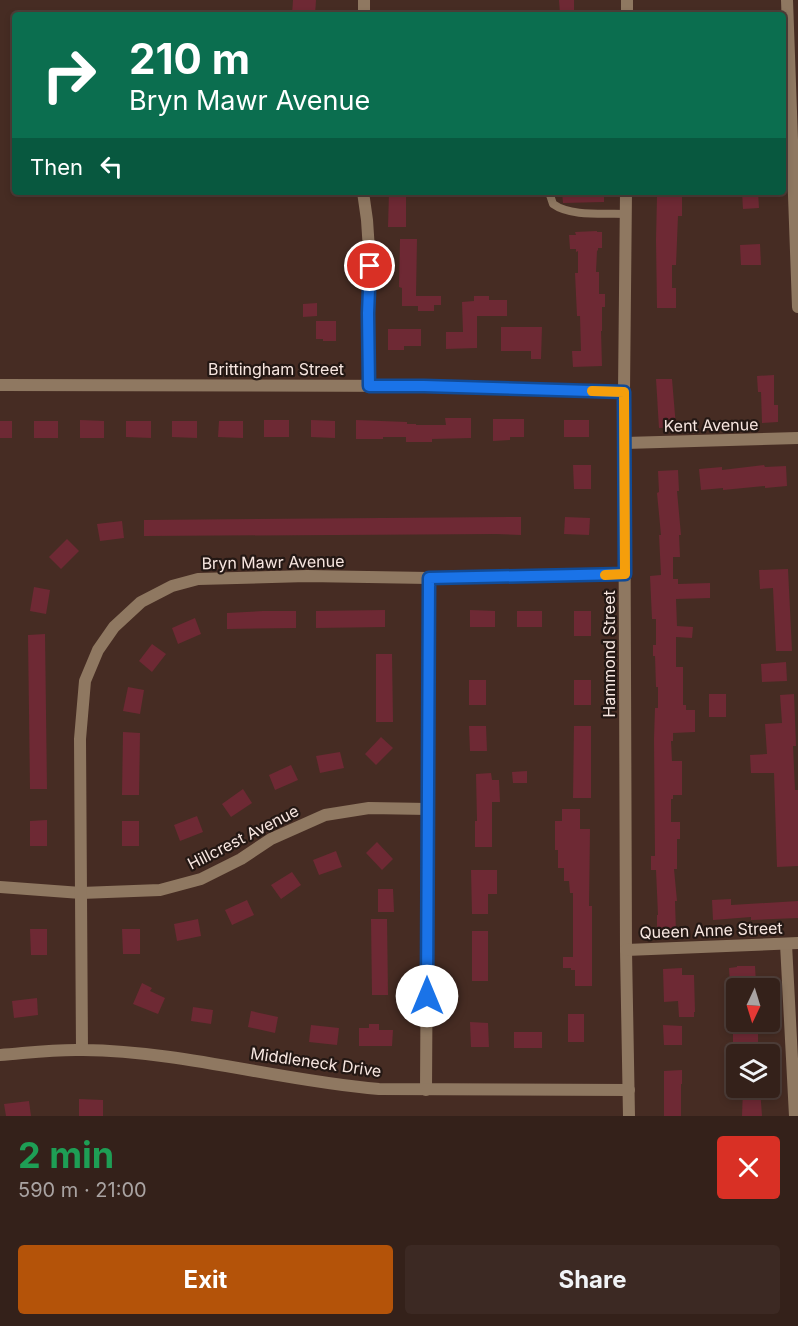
<!DOCTYPE html>
<html lang="en">
<head>
<meta charset="utf-8">
<style>
	body { margin:0; font-family:Inter,sans-serif; background:#3c2923; color:#f1f3f6; height:100vh; display:flex; flex-direction:column; font-size:22px; white-space:nowrap }
	* { box-sizing:border-box; margin:0 }
	p { font-size:20px; color:#a9a3a2 }
	.icon { flex:none; width:33px; height:33px; fill:none; stroke:currentColor; stroke-width:2; stroke-linecap:round; stroke-linejoin:round }
	.map { position:relative; height:1116px; overflow:hidden }
	.panel { display:flex; flex-direction:column; background:#34211a; flex:1 }
	.panel>* { flex:none }
	.guide { position:absolute; left:12px; top:12px; width:774px; height:183px; border-radius:6px; box-shadow:0 3px 9px #0003,0 0 0 2px #4e3e39; background:#0b6e4f; color:#fff; overflow:hidden }
	.needle { width:39px; rotate:184deg }
	.tools { position:absolute; left:726px; top:978px; display:grid; gap:12px }
	.tools a { display:grid; place-items:center; width:54px; height:54px; border-radius:6px; background:#34211a; box-shadow:0 3px 9px #0003,0 0 0 2px #4e3e39; font-size:30px }
	.pin { position:absolute; display:grid; place-items:center; width:51px; height:51px; color:#fff; margin:-26px; border:3px solid #fff; border-radius:50%; box-shadow:0 2px 6px #0007 }
	.me { position:absolute; width:66px; margin:-33px; rotate:0deg; stroke-linejoin:round; filter:drop-shadow(0 0 4px #0008) }
	.turn { display:flex; align-items:center; gap:21px; height:126px; padding:0 18px; font-size:27px }
	.turn .icon { width:78px; height:78px; stroke-width:2.5 }
	.turn b { display:block; font-size:42px; line-height:51px }
	.then { display:flex; align-items:center; height:57px; padding:0 18px; background:#0003; gap:12px; font-size:22px }
	.round { display:grid; place-items:center; flex:none; width:63px; height:63px; border-radius:6px; background:#3c2923 }
	.summary { display:flex; align-items:center; justify-content:space-between; height:102px; padding:0 18px }
	h1 { font-size:36px; font-weight:700; line-height:45px; color:#1e9e55 }
	.cta { display:flex; gap:12px; margin-top:auto; padding:12px 18px }
	.cta a { flex:1; height:69px; border-radius:6px; background:#b45309; color:#fff; font-size:24px; font-weight:700; line-height:69px; text-align:center }
	.cta a+a { background:#3c2923; color:#f1f3f6 }
	.map>svg:first-child { display:block }
	.building { fill:#6e2934 }
	.lines { fill:none; stroke-linecap:round; stroke-linejoin:round }
	.service { stroke:#8f7861; stroke-width:8 }
	.minor { stroke:#8f7861; stroke-width:12 }
	.tertiary { stroke:#8f7861; stroke-width:12 }
	.route-casing { stroke:#114b97; stroke-width:15 }
	.route { stroke:#1a73e8; stroke-width:10 }
	.slow { stroke:#f59e0b; stroke-width:10 }
	.labels { text-anchor:middle; dominant-baseline:central; stroke-width:4.5; stroke-linejoin:round; paint-order:stroke }
	.street-label { font-size:16px; fill:#f7e6e0; stroke:#241814 }
</style>
</head>
<body>
<div class="map">
<svg width="798" height="1116" viewBox="0 0 798 1116">
	<rect width="100%" height="100%" fill="#462c23"/>
	<g class="building">
		<path d="M293,0H316L315,15H292Z"/>
		<path d="M559,0H574V14H560Z"/>
		<path d="M389,192H406V227H388Z"/>
		<path d="M562,192H604V202L563,203Z"/>
		<path d="M742,192H758L759,208L743,209Z"/>
		<path d="M657,196L682,197V216H678L676,265H672V288H676V308H657L656,240Z"/>
		<path d="M597,231V232H602V248H598V250L597,251L596,272H599V294H605V307H602V331H601L602,366L573,367L572,351H581L580,316H577L575,273H578V251L576,252V249H570L569,235H576L575,232Z"/>
		<path d="M400,239H417L416,296H441V305H434V311H418V306H402V288L399,287Z"/>
		<path d="M760,244L761,265H741L740,245Z"/>
		<path d="M474,296H489V300H507V316H477V348L446,349V332H463L462,302L474,301Z"/>
		<path d="M317,303V316L303,317V304Z"/>
		<path d="M316,321H336V341H323V339H316Z"/>
		<path d="M501,327H542L541,359H531V351H501Z"/>
		<path d="M388,329H421V346H404V350H388Z"/>
		<path d="M774,375V405H778V422L762,423L761,392H758L757,376Z"/>
		<path d="M656,379H672L676,427L659,428Z"/>
		<path d="M445,418H471V438L432,439V442H406V437H383V439H356V420L407,422V424H416V425H446Z"/>
		<path d="M493,419H524V437H510V440L493,441Z"/>
		<path d="M80,420L104,421V438H80Z"/>
		<rect x="264" y="420" width="25" height="17"/>
		<path d="M311,420L335,421V438L311,437Z"/>
		<rect x="564" y="420" width="25" height="17"/>
		<rect x="0" y="421" width="12" height="17"/>
		<rect x="34" y="421" width="24" height="17"/>
		<path d="M126,421H151V438L126,437Z"/>
		<path d="M172,421H197V438L172,437Z"/>
		<path d="M219,421H243V438L218,437Z"/>
		<path d="M573,465H591V489H574Z"/>
		<path d="M764,465L765,467L786,466L787,486L765,488V486L723,490V488L701,490L699,469L722,467V470Z"/>
		<path d="M678,470L679,491H677L681,535H679L680,557H673V579H678V584L710,583V598L676,599L677,626L693,627L692,638L676,637V667H683V705H686V710H695V732L673,733V741H671L672,761H682V795H673V799H671V822H680V839H677V869H674L677,901H675L676,932L657,933V915H658L656,870H651V856H655V855L654,739L655,708H658V687H656L655,656H653V645H656V619H652L650,576L661,575L659,535H661L657,493L659,492L658,471Z"/>
		<path d="M521,517V535L496,534L144,536V520Z"/>
		<path d="M565,517L590,518L589,535L564,534Z"/>
		<path d="M122,521L124,538L100,541L97,524Z"/>
		<path d="M67,539L79,551L61,569L49,557Z"/>
		<path d="M788,569L792,651H776L773,588L760,589L759,570Z"/>
		<path d="M34,587L50,590L46,614L30,611Z"/>
		<path d="M385,610V627L316,628V611Z"/>
		<path d="M470,610L495,611V627H470Z"/>
		<path d="M263,611H296V628L227,629V613Z"/>
		<rect x="517" y="611" width="25" height="16"/>
		<rect x="574" y="611" width="17" height="25"/>
		<path d="M195,618L201,634L178,644L172,628Z"/>
		<path d="M45,634L47,789H30L28,635Z"/>
		<path d="M152,644L166,654L152,672L139,661Z"/>
		<path d="M376,654H392L393,722H376Z"/>
		<path d="M786,662L787,681L762,682L761,664Z"/>
		<rect x="469" y="680" width="17" height="25"/>
		<rect x="574" y="680" width="17" height="25"/>
		<path d="M128,687L144,690L140,714L123,711Z"/>
		<rect x="709" y="694" width="17" height="23"/>
		<path d="M794,694L796,746H793L795,790H798V866L777,867L774,773H751L750,755L767,754L765,724L782,723L780,695Z"/>
		<path d="M469,726H486L487,751H470Z"/>
		<path d="M574,726H591V798H573Z"/>
		<path d="M123,732L140,733L139,795H122Z"/>
		<path d="M381,737L393,748L376,765L365,754Z"/>
		<path d="M340,752L344,768L320,773L316,756Z"/>
		<path d="M291,765L298,780L275,790L269,775Z"/>
		<path d="M527,771V783H513L512,772Z"/>
		<path d="M491,773L492,780H499L500,802H492V847H475V821H477L476,774Z"/>
		<path d="M243,789L252,803L231,817L222,804Z"/>
		<path d="M562,809H580V829H590L589,906H592V986H575V970H571V968H563V957H573V893H570L569,881H564V868H558V850H555V821H562Z"/>
		<path d="M197,816L203,832L180,841L174,825Z"/>
		<path d="M47,820V846H30V821Z"/>
		<rect x="122" y="821" width="17" height="25"/>
		<path d="M377,842L393,859L382,870L366,853Z"/>
		<path d="M336,851L342,867L319,875L313,860Z"/>
		<path d="M471,870H497V894H488V914H472Z"/>
		<path d="M292,872L301,885L281,899L271,885Z"/>
		<path d="M378,889H393L394,912H378Z"/>
		<path d="M731,899V905L798,901V918L751,920V917L713,920L712,900Z"/>
		<path d="M247,900L254,915L232,925L225,910Z"/>
		<path d="M198,919L201,936L177,941L174,924Z"/>
		<path d="M371,919H387L388,995H372Z"/>
		<path d="M30,929H47V955H31Z"/>
		<path d="M122,929H140V954H123Z"/>
		<rect x="472" y="931" width="16" height="50"/>
		<path d="M737,966H755L756,983L730,984L729,968L737,967Z"/>
		<path d="M682,968V975H694L695,1012H694V1017H679L678,1001L664,1002L663,969Z"/>
		<path d="M142,983L152,988L150,991L165,998L158,1014L133,1004Z"/>
		<path d="M37,998L38,1015L14,1018L12,1001Z"/>
		<path d="M193,1007L213,1010L211,1024L191,1021Z"/>
		<path d="M251,1011L278,1017L275,1033L248,1027Z"/>
		<rect x="568" y="1014" width="16" height="28"/>
		<path d="M470,1022L488,1023L489,1047H471Z"/>
		<path d="M369,1024H379V1030H393L392,1046H359V1028H369Z"/>
		<path d="M311,1025L339,1028L337,1045L309,1042Z"/>
		<path d="M663,1025L682,1026V1045H664Z"/>
		<rect x="514" y="1032" width="28" height="16"/>
		<path d="M758,1033V1054H740V1049H733V1034Z"/>
		<path d="M682,1070V1084H681V1116H664V1071Z"/>
		<path d="M743,1088H760L762,1116H742Z"/>
		<path d="M79,1099L103,1100V1116H79Z"/>
		<path d="M29,1101L31,1116H6L4,1104Z"/>
	</g>
	<g class="lines">
		<path class="service" d="M549,192L553,204C571,217 604,213 626,214"/>
		<g class="minor">
			<path d="M364,0V15"/>
			<path d="M787,0L798,307"/>
			<path d="M627,15V0"/>
			<path d="M363,192L367,220L370,265L368,313L369,386"/>
			<path d="M626,192L624,392L626,950L629,1116"/>
			<path d="M0,385L424,386L624,392"/>
			<path d="M625,443L798,438"/>
			<path d="M0,887L81,893L160,890L201,879L241,859L271,839L325,815L369,808L428,809"/>
			<path d="M786,944L795,1116"/>
			<path d="M626,950L798,943"/>
			<path d="M82,1050L80,739L85,681L98,650L114,627L141,602L172,586L198,579L307,576L429,578L625,574"/>
			<path d="M426,1090L429,578"/>
		</g>
		<path class="tertiary" d="M0,1055C27,1053 55,1049 83,1050C183,1051 280,1081 379,1089L629,1090"/>
	</g>
	<g class="lines">
		<g class="route-casing">
			<path id="route" d="M370,266L368,313L369,386H424L624,392L625,574L429,578L427,996"/>
		</g>
		<use href="#route" class="route"/>
		<path class="slow" d="M592,391L624,392L625,574L605,575"/>
	</g>
	<g class="labels">
		<g class="street-label">
			<text x="276" y="369">Brittingham Street</text>
			<text transform="translate(711 425) rotate(-1)">Kent Avenue</text>
			<text transform="translate(273 562) rotate(-1)">Bryn Mawr Avenue</text>
			<text transform="translate(609 654) rotate(-90)">Hammond Street</text>
			<text transform="translate(243 837) rotate(-27)">Hillcrest Avenue</text>
			<text transform="translate(711 930) rotate(-2)">Queen Anne Street</text>
			<text transform="translate(316 1062) rotate(8)">Middleneck Drive</text>
		</g>
	</g>
</svg>
<div class="tools">
<a><svg class="needle" viewBox="-14 -14 28 28"><path d="M0-13l5 13h-10z" fill="#e53935"/><path d="M0 13l5-13h-10z" fill="#a9a3a2"/></svg></a>
<a><svg class="icon" aria-label="layers" viewBox="0 0 24 24"><path d="M12 4l9 5-9 5-9-5zM3 14l9 5 9-5"/></svg></a>
</div>
<div class="pin" style="left:370px;top:266px;background:#d93025"><svg class="icon" aria-label="arrive" viewBox="0 0 24 24"><path d="M6 21V4h12l-3 4 3 4H6"/></svg></div>
<svg class="me" style="left:427px;top:996px" viewBox="-20 -20 40 40"><circle r="19" fill="#fff"/><path d="M0-13L10 11 0 6-10 11z" fill="#1a73e8"/></svg>
<div class="guide">
<div class="turn"><svg class="icon" aria-label="right" viewBox="0 0 24 24"><path d="M7 20v-9h11M14 6l5 5-5 5"/></svg><div><b>210 m</b>Bryn Mawr Avenue</div></div>
<div class="then">Then<svg class="icon" aria-label="left" viewBox="0 0 24 24"><path d="M17 20v-9H6M10 6l-5 5 5 5"/></svg></div>
</div>
</div>
<section class="panel">
<div class="summary"><div><h1>2 min</h1><p>590 m · 21:00</p></div><a class="round" style="background:#d93025;color:#fff"><svg class="icon" aria-label="close" viewBox="0 0 24 24"><path d="M6 6l12 12M18 6L6 18"/></svg></a></div>
<div class="cta"><a>Exit</a><a>Share</a></div>
</section>
</body>
</html>
